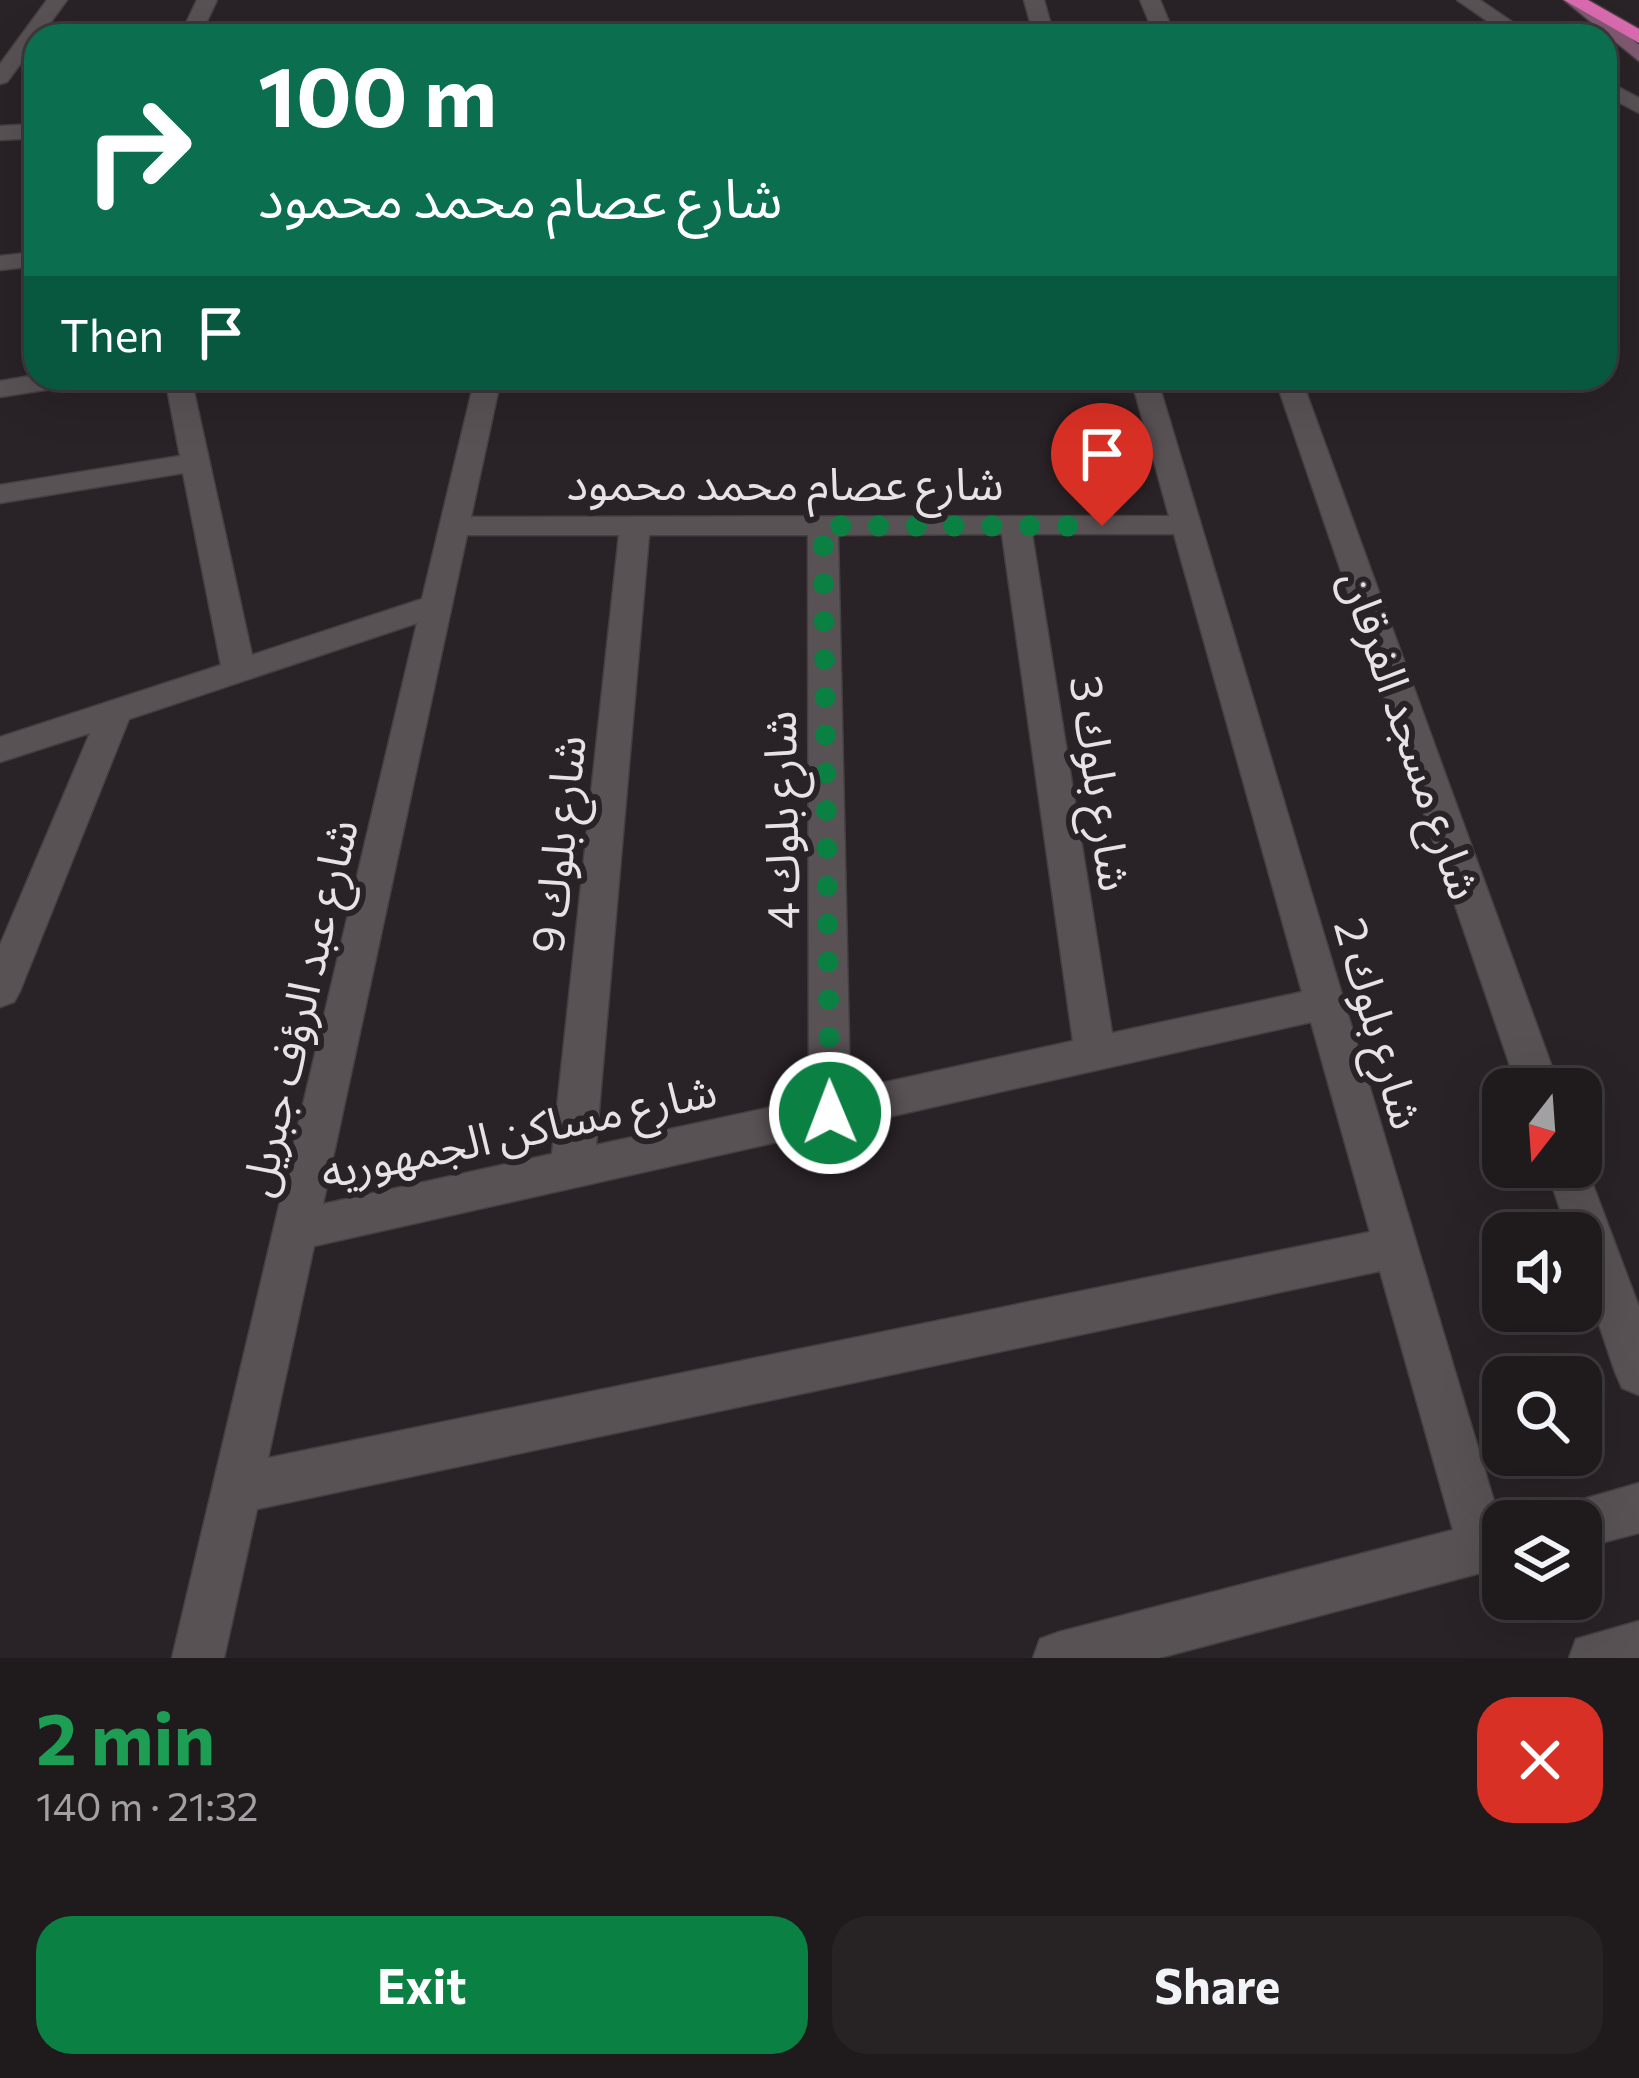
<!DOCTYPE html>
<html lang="en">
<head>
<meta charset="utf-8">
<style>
	body { margin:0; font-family:Commissioner,"Noto Sans Arabic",sans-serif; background:#272325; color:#f1f3f6; height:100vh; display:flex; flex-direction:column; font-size:45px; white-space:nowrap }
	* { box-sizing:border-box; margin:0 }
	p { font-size:39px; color:#a1a1a3 }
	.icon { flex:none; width:66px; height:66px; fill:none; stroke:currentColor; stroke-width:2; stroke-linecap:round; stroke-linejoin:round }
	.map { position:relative; height:1658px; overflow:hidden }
	.sheet { display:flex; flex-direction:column; background:#1f1a1c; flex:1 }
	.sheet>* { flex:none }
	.banner { position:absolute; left:24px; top:24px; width:1593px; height:366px; border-radius:36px; box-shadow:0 12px 48px #0002,0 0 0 3px #3c383b; background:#0b6e4f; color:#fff; overflow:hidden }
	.needle { width:78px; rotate:197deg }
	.buttons { position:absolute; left:1482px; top:1068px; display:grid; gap:24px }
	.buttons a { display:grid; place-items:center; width:120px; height:120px; border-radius:24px; background:#1f1a1c; box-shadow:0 12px 48px #0002,0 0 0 3px #3c383b; font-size:60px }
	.pin { position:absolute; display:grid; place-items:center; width:102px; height:102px; color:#fff; margin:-123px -51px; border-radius:50% 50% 50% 0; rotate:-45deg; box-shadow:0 0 12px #0007 }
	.pin .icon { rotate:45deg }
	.me { position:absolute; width:132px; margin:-66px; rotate:359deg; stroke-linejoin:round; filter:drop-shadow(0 0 9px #0008) }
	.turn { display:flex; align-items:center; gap:42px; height:252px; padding:0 36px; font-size:54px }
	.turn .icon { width:156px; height:156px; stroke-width:2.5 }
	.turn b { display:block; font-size:84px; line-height:102px }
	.then { display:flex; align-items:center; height:114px; padding:0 36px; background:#0003; gap:24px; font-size:45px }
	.round { display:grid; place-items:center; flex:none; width:126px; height:126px; border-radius:36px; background:#272325 }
	.summary { display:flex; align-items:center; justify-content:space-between; height:204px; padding:0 36px }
	h1 { font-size:72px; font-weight:700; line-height:90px; color:#1e9e55 }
	.button { display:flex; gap:24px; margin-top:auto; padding:24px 36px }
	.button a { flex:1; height:138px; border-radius:36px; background:#0b8043; color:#fff; font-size:48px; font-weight:700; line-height:138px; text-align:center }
	.button a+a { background:#272325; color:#f1f3f6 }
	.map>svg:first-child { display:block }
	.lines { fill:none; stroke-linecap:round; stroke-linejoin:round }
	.street-casing { stroke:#444042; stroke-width:3 }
	.secondary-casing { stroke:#444042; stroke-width:3 }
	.highway-casing { stroke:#444042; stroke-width:3 }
	.street { fill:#595255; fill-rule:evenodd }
	.secondary { fill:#7f5970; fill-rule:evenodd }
	.highway { fill:#d96aaf; fill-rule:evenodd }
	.route { stroke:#0b8043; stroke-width:21; stroke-dasharray:0 37.8 }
	.labels { text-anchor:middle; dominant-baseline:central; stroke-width:12; stroke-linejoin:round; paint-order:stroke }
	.street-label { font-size:45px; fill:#e7e3e5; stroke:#292226 }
</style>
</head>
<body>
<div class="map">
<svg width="1639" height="1658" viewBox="0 0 1639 1658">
	<rect width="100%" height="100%" fill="#292226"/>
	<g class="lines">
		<g class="street-casing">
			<g id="street">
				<path d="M47,0H67L7,82L0,84V64Z"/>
				<path d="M197,0H217L200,36H180Z"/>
				<path d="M1024,0H1044L1054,36H1034Z"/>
				<path d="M1140,0H1160L1175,36H1155Z"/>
				<path d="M1457,0H1480L1533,36H1509Z"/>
				<path d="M1605,80L1639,98V113L1605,95Z"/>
				<path d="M36,124V138L0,140V126Z"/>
				<path d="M36,252V266L0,270V256Z"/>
				<path d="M36,375V378H83L70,386L0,397V381Z"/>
				<path d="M165,378H191L252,655L422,599L475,378H501L471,517L1169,516L1131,378H1157L1499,1518L1513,1521H1503V1567L1159,1658H1033L1040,1639L1059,1632L1453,1530L1380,1271L257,1509L224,1658H172L417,623L129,719L20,991L14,1002L0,1007V945L90,733L0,762V737L221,665L183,473L0,503V485L180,456ZM1002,534L1073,1041L850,1090L838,535ZM1032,534H1174L1302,992L1112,1033ZM467,535H619L552,1154L323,1204ZM649,535H808L809,1099L596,1145ZM1311,1022L1370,1232L268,1458L314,1246Z"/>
				<path d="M1275,378H1301L1560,1089H1518Z"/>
				<path d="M1581,1153L1639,1307V1395L1622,1388L1615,1372L1581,1271V1233H1568L1546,1167H1581Z"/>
				<path d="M1639,1483V1533L1581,1548V1521H1557L1563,1505Z"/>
				<path d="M1639,1621V1658H1569L1576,1639Z"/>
			</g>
		</g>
		<g class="secondary-casing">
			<path id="secondary" d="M1564,0H1586L1639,45V61Z"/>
		</g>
		<g class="highway-casing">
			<path id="highway" d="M1564,0H1588L1639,29V43Z"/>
		</g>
		<use href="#street" class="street"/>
		<use href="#secondary" class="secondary"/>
		<use href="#highway" class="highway"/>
	</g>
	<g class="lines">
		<path class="route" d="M830,1113L823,526H1102"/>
	</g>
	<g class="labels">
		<g class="street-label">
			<text x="785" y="481">شارع عصام محمد محمود</text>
			<text transform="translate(1413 734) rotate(71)">شارع مسجد الفرقان</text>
			<text transform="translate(1103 783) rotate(82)">شارع بلوك 3</text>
			<text transform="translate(779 820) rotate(-91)">شارع بلوك 4</text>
			<text transform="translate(556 844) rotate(-84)">شارع بلوك 9</text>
			<text transform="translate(297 1007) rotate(-77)">شارع عبد الرؤف جبريل</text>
			<text transform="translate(1381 1023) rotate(74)">شارع بلوك 2</text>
			<text transform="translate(518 1129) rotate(-12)">شارع مساكن الجمهوريه</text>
		</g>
	</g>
</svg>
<div class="buttons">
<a><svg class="needle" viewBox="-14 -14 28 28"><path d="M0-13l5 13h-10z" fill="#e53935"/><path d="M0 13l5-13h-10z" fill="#a1a1a3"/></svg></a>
<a><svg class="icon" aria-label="sound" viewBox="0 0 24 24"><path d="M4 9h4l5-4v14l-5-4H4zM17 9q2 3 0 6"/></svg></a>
<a><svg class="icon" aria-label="search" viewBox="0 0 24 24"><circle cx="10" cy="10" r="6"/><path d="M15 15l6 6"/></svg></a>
<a><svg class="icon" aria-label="layers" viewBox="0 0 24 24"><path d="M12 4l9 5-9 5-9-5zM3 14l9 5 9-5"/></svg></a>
</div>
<div class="pin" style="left:1102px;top:526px;background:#d93025"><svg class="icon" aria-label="arrive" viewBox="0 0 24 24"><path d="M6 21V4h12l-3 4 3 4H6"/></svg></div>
<svg class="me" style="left:830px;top:1113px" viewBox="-20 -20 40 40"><circle r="17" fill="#0b8043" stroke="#fff" stroke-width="3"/><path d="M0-11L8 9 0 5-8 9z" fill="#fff"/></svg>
<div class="banner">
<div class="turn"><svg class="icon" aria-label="right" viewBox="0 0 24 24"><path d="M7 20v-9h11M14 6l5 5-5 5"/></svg><div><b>100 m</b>شارع عصام محمد محمود</div></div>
<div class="then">Then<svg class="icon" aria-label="arrive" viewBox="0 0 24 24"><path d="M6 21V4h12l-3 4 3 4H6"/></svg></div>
</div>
</div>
<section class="sheet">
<div class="summary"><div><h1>2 min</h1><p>140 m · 21:32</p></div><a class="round" style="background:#d93025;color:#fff"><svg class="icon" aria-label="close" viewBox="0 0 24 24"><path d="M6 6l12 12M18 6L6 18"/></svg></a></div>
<div class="button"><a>Exit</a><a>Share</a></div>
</section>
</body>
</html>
